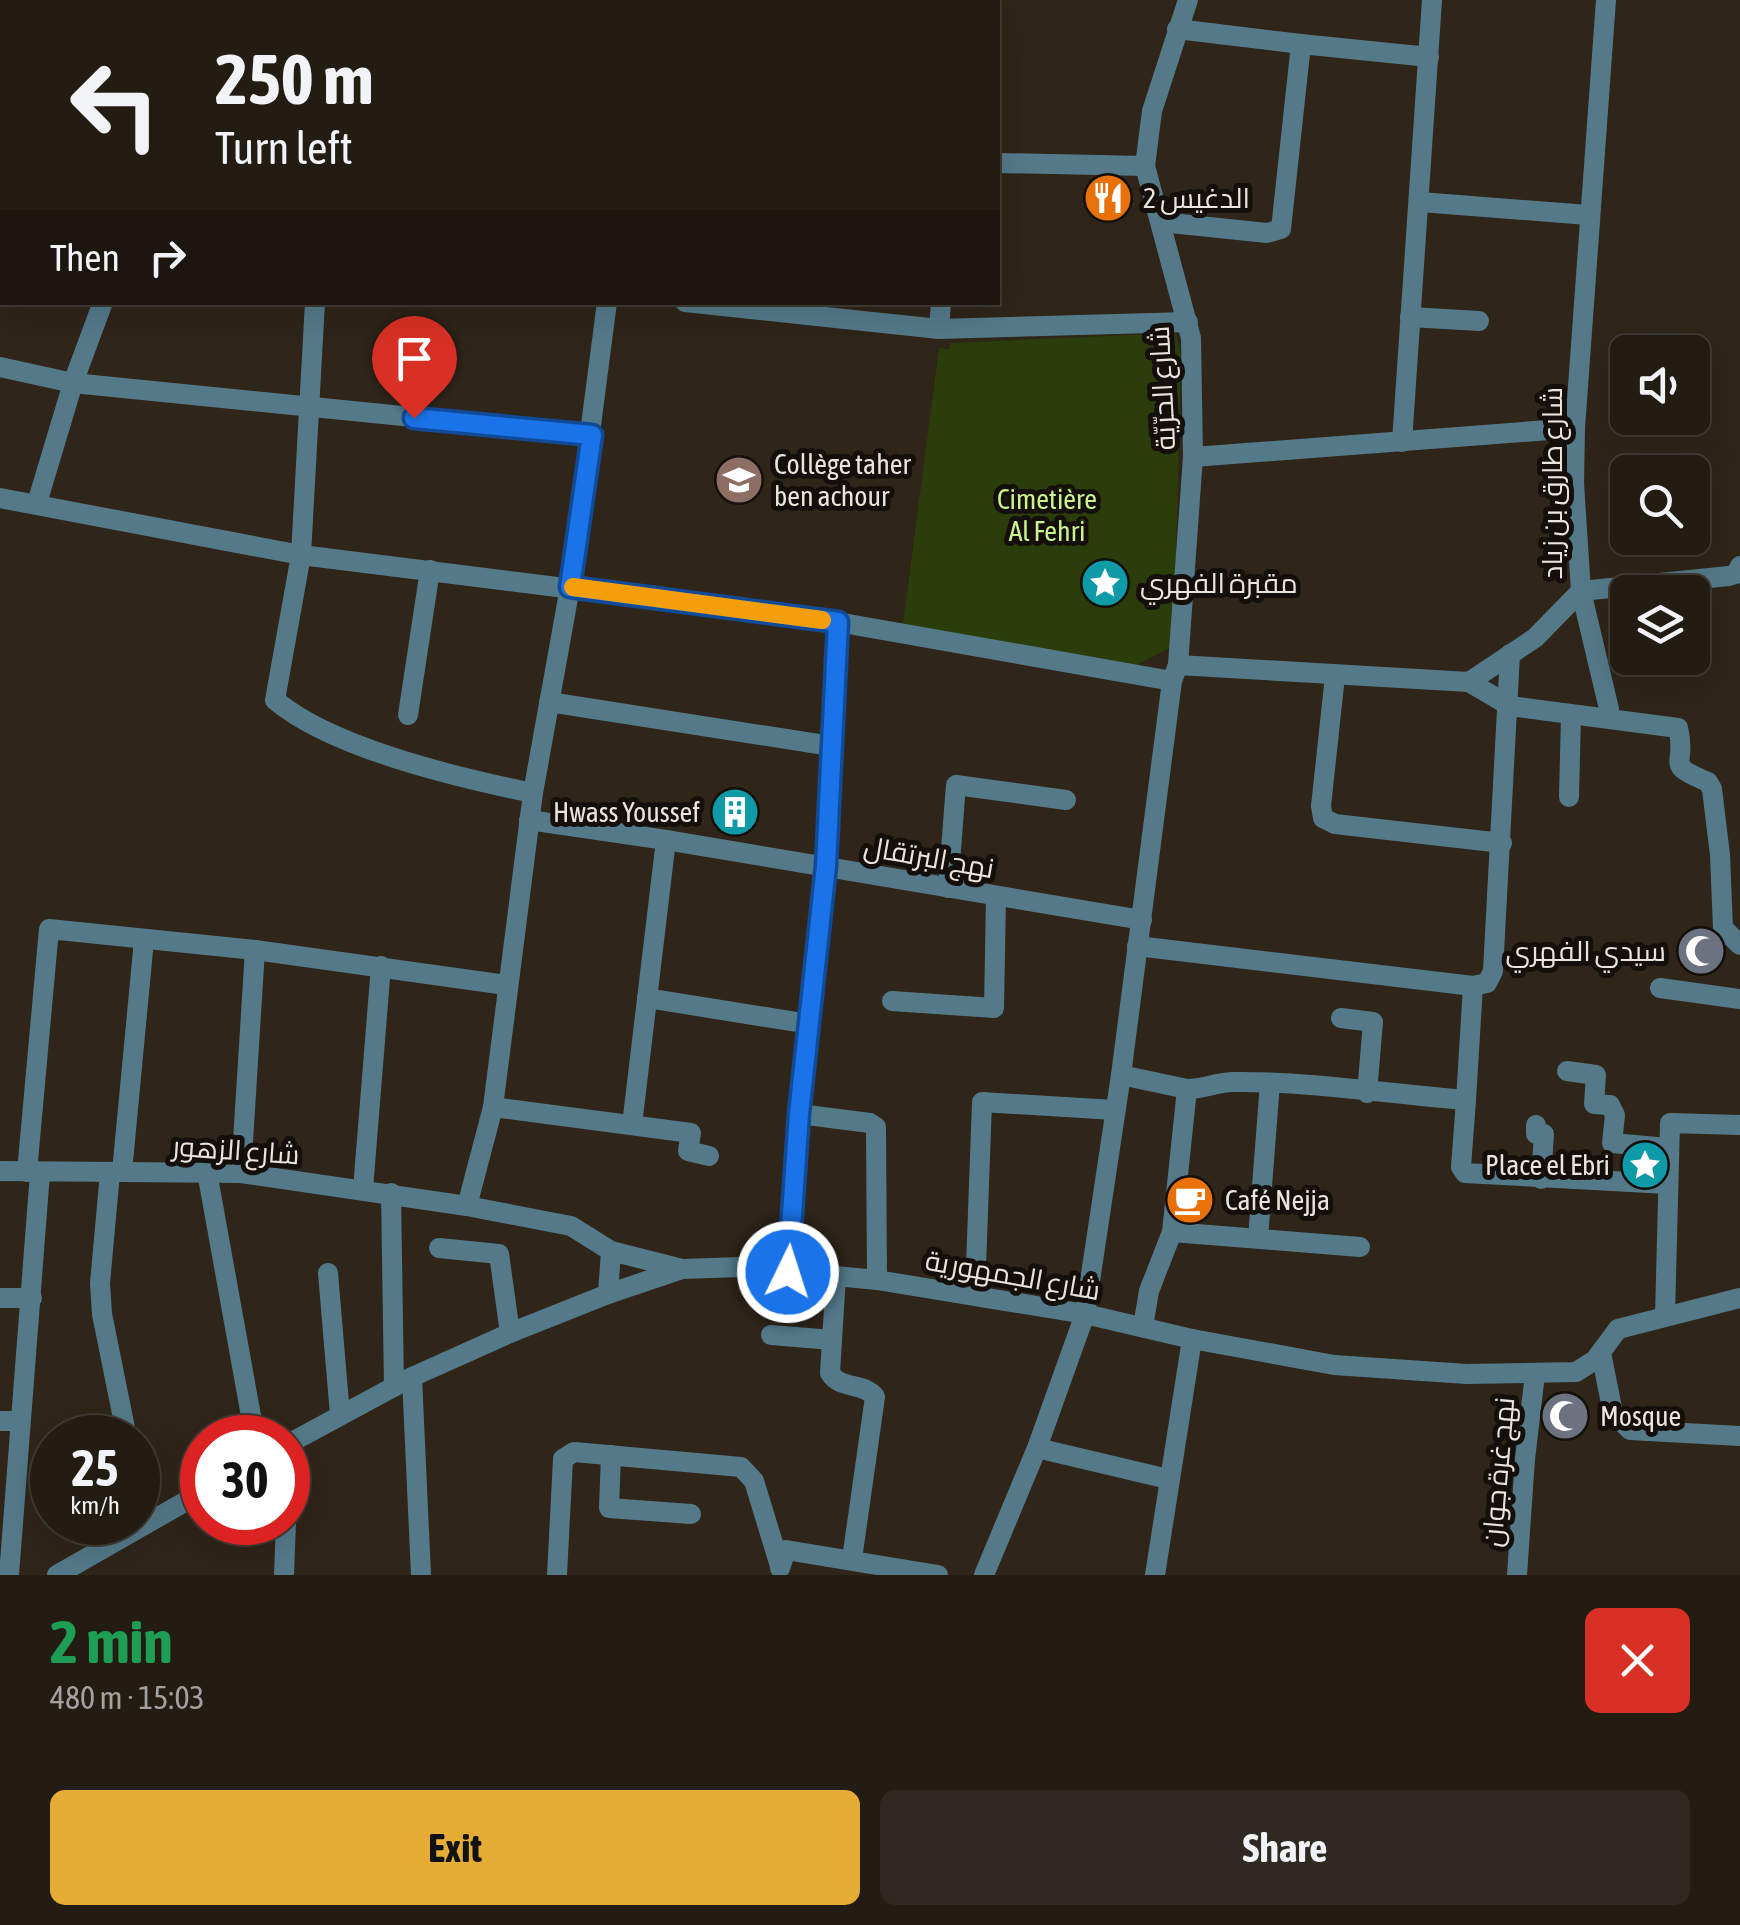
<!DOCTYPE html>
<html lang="en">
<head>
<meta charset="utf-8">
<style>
	body { margin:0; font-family:"Asap Condensed",Cairo,sans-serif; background:#2f2921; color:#f1f3f6; height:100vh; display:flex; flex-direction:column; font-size:38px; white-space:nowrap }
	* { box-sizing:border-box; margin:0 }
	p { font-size:32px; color:#a3a1a0 }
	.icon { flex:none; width:55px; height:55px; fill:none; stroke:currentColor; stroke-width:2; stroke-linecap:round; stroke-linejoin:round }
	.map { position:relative; height:1575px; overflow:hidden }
	.drawer { display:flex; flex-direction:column; background:#231c13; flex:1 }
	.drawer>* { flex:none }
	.banner { position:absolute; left:0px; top:0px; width:1000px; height:305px; box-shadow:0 10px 40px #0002,0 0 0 2px #403a33; background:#231c13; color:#f1f3f6; overflow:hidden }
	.buttons { position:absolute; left:1610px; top:335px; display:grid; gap:20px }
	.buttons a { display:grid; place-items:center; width:100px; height:100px; border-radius:15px; background:#231c13; box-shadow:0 10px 40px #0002,0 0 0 2px #403a33; font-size:50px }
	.speed { position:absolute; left:30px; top:1415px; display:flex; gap:20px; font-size:50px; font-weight:700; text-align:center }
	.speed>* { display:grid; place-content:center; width:130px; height:130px; border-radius:50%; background:#231c13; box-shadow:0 10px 40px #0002,0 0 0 2px #403a33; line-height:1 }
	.speed small { font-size:25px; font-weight:400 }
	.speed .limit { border:15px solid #d22; background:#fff; color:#111 }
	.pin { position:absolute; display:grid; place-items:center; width:85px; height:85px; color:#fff; margin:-102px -42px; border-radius:50% 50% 50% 0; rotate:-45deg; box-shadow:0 0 10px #0007 }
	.pin .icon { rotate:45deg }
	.me { position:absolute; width:110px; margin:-55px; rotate:4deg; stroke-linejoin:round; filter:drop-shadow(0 0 8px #0008) }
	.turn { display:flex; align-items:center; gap:35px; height:210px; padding:0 50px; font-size:45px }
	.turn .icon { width:130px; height:130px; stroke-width:2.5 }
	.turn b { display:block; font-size:70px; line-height:85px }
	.then { display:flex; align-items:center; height:95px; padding:0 50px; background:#0003; gap:20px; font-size:38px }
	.round { display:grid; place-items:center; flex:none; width:105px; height:105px; border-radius:15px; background:#2f2921 }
	.head { display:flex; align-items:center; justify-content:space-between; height:170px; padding:0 50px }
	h1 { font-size:60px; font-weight:700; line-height:75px; color:#1e9e55 }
	.action { display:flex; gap:20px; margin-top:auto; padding:20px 50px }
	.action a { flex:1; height:115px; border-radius:15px; background:#e5ad36; color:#111; font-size:40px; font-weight:700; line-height:115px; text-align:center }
	.action a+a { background:#2f2921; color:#f1f3f6 }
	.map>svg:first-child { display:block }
	.green { fill:#2b3d0a }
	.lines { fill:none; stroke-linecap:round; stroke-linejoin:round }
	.minor { stroke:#547a8a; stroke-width:20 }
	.route-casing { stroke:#114b97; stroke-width:25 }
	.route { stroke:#1a73e8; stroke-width:18 }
	.slow { stroke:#f59e0b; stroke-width:18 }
	.labels { text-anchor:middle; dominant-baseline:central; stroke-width:10; stroke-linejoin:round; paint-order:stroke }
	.poi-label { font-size:28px; fill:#ebe4dc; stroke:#140f0a; text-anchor:start }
	.street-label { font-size:28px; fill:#ebe4dc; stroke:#140f0a }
	.park-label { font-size:28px; fill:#c9f48c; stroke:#140f0a }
</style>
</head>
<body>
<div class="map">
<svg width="1740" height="1575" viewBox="0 0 1740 1575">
	<rect width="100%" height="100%" fill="#2f2519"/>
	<path class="green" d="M1176,333L1181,357L1174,635L1170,648L1135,666L903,624L939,348L949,349L951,343Z"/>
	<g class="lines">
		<g class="minor">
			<path d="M721,0L742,2"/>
			<path d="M680,2L681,0"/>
			<path d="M899,2V0"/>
			<path d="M1177,29L1301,44"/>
			<path d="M998,163L1145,166"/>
			<path d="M1420,202L1588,215"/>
			<path d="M0,209H2"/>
			<path d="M1161,222L1267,233L1281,229L1301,44L1429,57"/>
			<path d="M315,302L301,555L275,700C333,749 459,778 533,793"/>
			<path d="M607,302L570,587L533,793L493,1107L467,1206L571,1226L611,1251L682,1269"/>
			<path d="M685,302L939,329L1188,322"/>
			<path d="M1410,317L1479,321"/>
			<path d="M939,329L941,302"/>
			<path d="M0,367L73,383L592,435"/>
			<path d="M1402,442L1432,0"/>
			<path d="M1193,457L1575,428"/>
			<path d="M0,498L301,555L837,622L1172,681"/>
			<path d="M37,503L73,383L103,302"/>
			<path d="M1178,665L1469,682L1535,638L1581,591L1574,483L1575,428L1606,0"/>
			<path d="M1335,676L1321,806L1323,818L1335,824L1502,843"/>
			<path d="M1469,682L1510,706L1678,728C1688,767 1662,763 1708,782L1712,789L1720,855L1723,928L1740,945"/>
			<path d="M549,702L831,746"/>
			<path d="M408,715L430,570"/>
			<path d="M1606,717L1609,709L1581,591L1729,576L1736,574L1740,566"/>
			<path d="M1569,797L1571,715"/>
			<path d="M529,820L666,840L1142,920"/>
			<path d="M948,888L956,785L1066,800"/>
			<path d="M1137,946L1473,986L1466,1100C1389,1094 1310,1081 1233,1082C1218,1082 1203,1089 1187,1089"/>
			<path d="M1473,986L1487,983L1493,971L1510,654"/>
			<path d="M1660,988L1740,999"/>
			<path d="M647,998L809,1024"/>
			<path d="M892,1001L994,1008L996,897"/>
			<path d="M1341,1018L1373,1022L1367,1093"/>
			<path d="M1567,1071L1596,1075L1594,1104L1610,1105L1615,1115L1612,1143L1668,1148"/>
			<path d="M1121,1075L1187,1089L1172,1232L1149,1291L1143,1327"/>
			<path d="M1466,1100L1461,1167L1465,1173L1667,1184"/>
			<path d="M493,1107L691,1133L688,1151L709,1156"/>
			<path d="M799,1114L870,1123L876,1127L877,1280"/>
			<path d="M632,1125L666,840"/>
			<path d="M1536,1125V1134H1544L1541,1179"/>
			<path d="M0,1171L241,1173L467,1206"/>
			<path d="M27,1172L49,929L255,950L506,985"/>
			<path d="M122,1172L144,940"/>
			<path d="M207,1172L255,1438"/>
			<path d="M110,1173L100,1283L102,1314L127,1438"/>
			<path d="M241,1173L255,950"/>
			<path d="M363,1189L381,966"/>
			<path d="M391,1193L394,1387"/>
			<path d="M1172,1232L1360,1247"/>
			<path d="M1258,1238L1270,1083"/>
			<path d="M439,1248L499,1254L510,1333"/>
			<path d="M787,1272L799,1114L826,866L837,622"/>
			<path d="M328,1273L340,1415"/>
			<path d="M836,1276L830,1373C840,1390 864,1382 875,1397L852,1559"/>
			<path d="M608,1294L611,1251"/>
			<path d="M975,1294L982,1102L1114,1110"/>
			<path d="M0,1298H32"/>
			<path d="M1665,1316L1670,1123L1740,1125"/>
			<path d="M771,1335L832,1340"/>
			<path d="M1601,1353L1613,1413L1630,1430L1740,1436"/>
			<path d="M412,1377L421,1575"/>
			<path d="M0,1421H20"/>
			<path d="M288,1444L412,1377L510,1333L608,1294L682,1269L741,1267L877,1280L1085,1314L1192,1339L1334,1365L1467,1374L1576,1372L1595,1360L1618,1329L1740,1298"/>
			<path d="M1037,1448L1168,1479"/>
			<path d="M611,1455L609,1508L691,1514"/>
			<path d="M138,1482L149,1522"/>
			<path d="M780,1568L786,1550L938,1575"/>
			<path d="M9,1575L40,1173"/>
			<path d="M57,1575L202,1492"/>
			<path d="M284,1575L286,1522"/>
			<path d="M557,1575L563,1459L574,1452L741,1467L754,1481L780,1566"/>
			<path d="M984,1575L1037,1448L1085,1314L1121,1075L1172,681L1178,665L1193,457L1191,338L1145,166L1152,111L1188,0"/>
			<path d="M1155,1575L1192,1339"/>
			<path d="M1517,1575L1525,1459L1535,1374"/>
		</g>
	</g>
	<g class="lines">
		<g class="route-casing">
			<path id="route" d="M414,418L592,435L570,587L838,622L826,866L799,1114L788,1272"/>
		</g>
		<use href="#route" class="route"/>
		<path class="slow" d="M573,587L822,620"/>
	</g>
	<defs>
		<g id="restaurant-disc" transform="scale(2.5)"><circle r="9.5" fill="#e8710a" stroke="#140f0a"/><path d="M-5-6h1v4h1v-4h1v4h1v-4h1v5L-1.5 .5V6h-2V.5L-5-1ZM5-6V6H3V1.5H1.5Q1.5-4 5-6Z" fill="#fff"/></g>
		<g id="school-disc" transform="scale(2.5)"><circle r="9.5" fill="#8d6e63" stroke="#140f0a"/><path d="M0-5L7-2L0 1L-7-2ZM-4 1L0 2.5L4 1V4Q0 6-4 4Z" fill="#fff"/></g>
		<g id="sight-disc" transform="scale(2.5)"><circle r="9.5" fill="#0f9aa8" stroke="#140f0a"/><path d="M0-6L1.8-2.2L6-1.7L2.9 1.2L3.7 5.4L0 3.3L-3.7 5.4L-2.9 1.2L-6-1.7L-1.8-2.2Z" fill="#fff"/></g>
		<g id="building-disc" transform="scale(2.5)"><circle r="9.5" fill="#0f9aa8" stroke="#140f0a"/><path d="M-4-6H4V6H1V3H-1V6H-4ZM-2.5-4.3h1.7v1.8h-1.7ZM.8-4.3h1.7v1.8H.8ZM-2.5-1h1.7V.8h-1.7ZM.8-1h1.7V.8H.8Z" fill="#fff"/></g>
		<g id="mosque-disc" transform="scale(2.5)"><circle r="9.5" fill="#6b7280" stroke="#140f0a"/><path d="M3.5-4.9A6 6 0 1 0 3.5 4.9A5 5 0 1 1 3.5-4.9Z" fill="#fff"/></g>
		<g id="cafe-disc" transform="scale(2.5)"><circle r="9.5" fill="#e8710a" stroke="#140f0a"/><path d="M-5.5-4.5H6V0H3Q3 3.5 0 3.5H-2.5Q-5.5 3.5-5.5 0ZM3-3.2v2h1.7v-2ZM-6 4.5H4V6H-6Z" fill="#fff"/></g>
	</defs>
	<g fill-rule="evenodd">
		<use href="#restaurant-disc" x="1108" y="198"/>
		<use href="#school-disc" x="739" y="480"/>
		<use href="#sight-disc" x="1105" y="583"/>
		<use href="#building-disc" x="735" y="812"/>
		<use href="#mosque-disc" x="1701" y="951"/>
		<use href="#sight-disc" x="1645" y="1165"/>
		<use href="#cafe-disc" x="1190" y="1200"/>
		<use href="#mosque-disc" x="1565" y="1416"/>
	</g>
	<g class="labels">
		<g class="poi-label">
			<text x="1143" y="198">الدغيس 2</text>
			<text x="774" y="464">Collège taher<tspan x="774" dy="32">ben achour</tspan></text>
			<text x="1140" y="583">مقبرة الفهري</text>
			<text x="700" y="812" text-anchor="end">Hwass Youssef</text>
			<text x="1666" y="951" text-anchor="end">سيدي الفهري</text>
			<text x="1610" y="1165" text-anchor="end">Place el Ebri</text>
			<text x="1225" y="1200">Café Nejja</text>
			<text x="1600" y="1416">Mosque</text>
		</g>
		<g class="street-label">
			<text transform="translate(1162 388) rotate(-93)">شارع الحرّيّة</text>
			<text transform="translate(1552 483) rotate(-90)">شارع طارق بن زياد</text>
			<text transform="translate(929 857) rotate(10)">نهج البرتقال</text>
			<text transform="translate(236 1150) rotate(4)">شارع الزهور</text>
			<text transform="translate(1013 1275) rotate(10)">شارع الجمهورية</text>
			<text transform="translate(1498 1472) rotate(-85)">نهج غرة جوان</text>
		</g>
		<g class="park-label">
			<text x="1047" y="499">Cimetière<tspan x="1047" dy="32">Al Fehri</tspan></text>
		</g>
	</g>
</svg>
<div class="buttons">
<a><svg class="icon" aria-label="sound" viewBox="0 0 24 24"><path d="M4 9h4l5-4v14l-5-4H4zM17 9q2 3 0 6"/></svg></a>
<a><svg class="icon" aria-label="search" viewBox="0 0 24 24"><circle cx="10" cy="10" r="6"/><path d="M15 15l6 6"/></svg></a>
<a><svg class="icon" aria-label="layers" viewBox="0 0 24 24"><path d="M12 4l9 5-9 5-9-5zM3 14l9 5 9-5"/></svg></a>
</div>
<div class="speed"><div>25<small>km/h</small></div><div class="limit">30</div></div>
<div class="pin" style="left:414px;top:418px;background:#d93025"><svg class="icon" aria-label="arrive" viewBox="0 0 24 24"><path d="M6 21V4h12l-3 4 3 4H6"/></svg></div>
<svg class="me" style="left:788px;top:1272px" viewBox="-20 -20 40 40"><circle r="17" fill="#1a73e8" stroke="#fff" stroke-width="3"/><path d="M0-11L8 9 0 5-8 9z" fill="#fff"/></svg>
<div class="banner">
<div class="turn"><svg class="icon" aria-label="left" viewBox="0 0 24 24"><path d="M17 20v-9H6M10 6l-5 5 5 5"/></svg><div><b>250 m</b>Turn left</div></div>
<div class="then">Then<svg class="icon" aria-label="right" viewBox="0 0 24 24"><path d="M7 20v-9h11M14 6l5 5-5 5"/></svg></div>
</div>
</div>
<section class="drawer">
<div class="head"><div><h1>2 min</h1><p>480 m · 15:03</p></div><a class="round" style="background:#d93025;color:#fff"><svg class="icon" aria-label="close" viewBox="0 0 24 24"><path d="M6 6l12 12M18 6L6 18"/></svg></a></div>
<div class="action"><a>Exit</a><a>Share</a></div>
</section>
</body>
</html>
